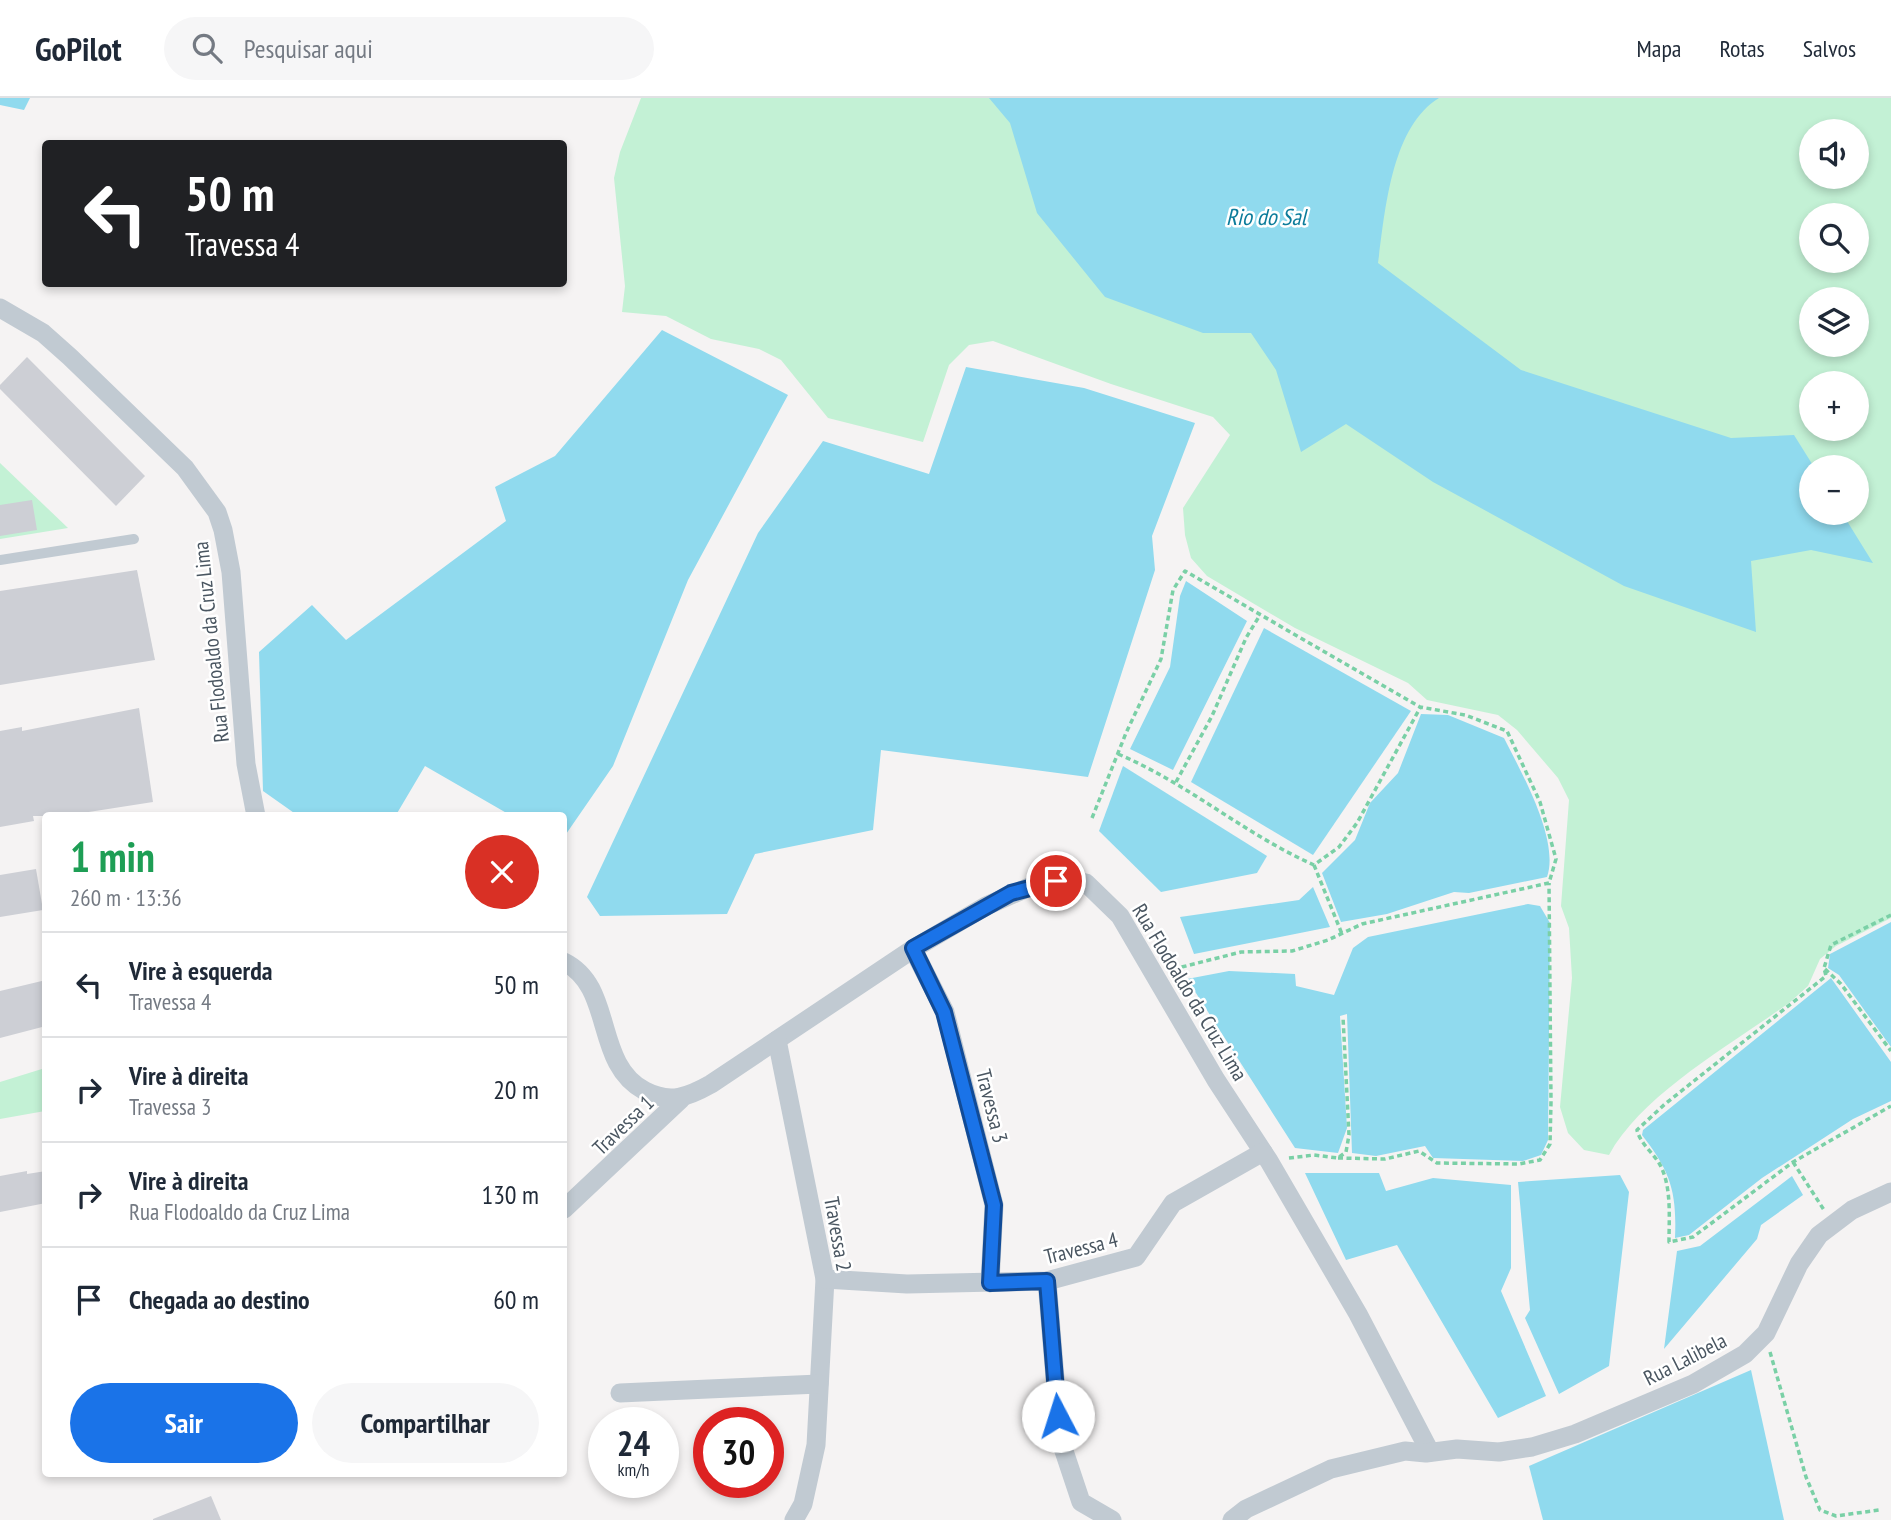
<!DOCTYPE html>
<html lang="pt">
<head>
<meta charset="utf-8">
<style>
	body { margin:0; font-family:"PT Sans Narrow",sans-serif; background:#f6f6f7; color:#1f2937; height:100vh; display:flex; flex-direction:column; font-size:26px; white-space:nowrap }
	* { box-sizing:border-box; margin:0 }
	p { font-size:23px; color:#747a83 }
	.icon { flex:none; width:38px; height:38px; fill:none; stroke:currentColor; stroke-width:2; stroke-linecap:round; stroke-linejoin:round }
	.map { position:relative; flex:1; overflow:hidden }
	.drawer { position:absolute; left:42px; top:714px; width:525px; height:665px; display:flex; flex-direction:column; background:#fff; border-radius:7px; box-shadow:0 4px 10px #0003 }
	.drawer>* { flex:none }
	.hud { position:absolute; left:42px; top:42px; width:525px; height:147px; border-radius:7px; box-shadow:0 4px 10px #0003; background:#202124; color:#fff; overflow:hidden }
	.buttons { position:absolute; left:1799px; top:21px; display:grid; gap:14px }
	.buttons a { display:grid; place-items:center; width:70px; height:70px; border-radius:50%; background:#fff; box-shadow:0 4px 10px #0003; font-size:35px }
	.speed { position:absolute; left:588px; top:1309px; display:flex; gap:14px; font-size:35px; font-weight:700; text-align:center }
	.speed>* { display:grid; place-content:center; width:91px; height:91px; border-radius:50%; background:#fff; box-shadow:0 4px 10px #0003; line-height:1 }
	.speed small { font-size:18px; font-weight:400 }
	.speed .limit { border:10px solid #d22; background:#fff; color:#111 }
	.pin { position:absolute; display:grid; place-items:center; width:60px; height:60px; color:#fff; margin:-30px; border:4px solid #fff; border-radius:50%; box-shadow:0 2px 7px #0007 }
	.me { position:absolute; width:77px; margin:-38px; rotate:355deg; stroke-linejoin:round; filter:drop-shadow(0 0 5px #0008) }
	.turn { display:flex; align-items:center; gap:24px; height:147px; padding:0 28px; font-size:32px }
	.turn .icon { width:91px; height:91px; stroke-width:2.5 }
	.turn b { display:block; font-size:49px; line-height:60px }
	.round { display:grid; place-items:center; flex:none; width:74px; height:74px; border-radius:37px; background:#f6f6f7 }
	.head { display:flex; align-items:center; justify-content:space-between; height:119px; padding:0 28px }
	h1 { font-size:42px; font-weight:700; line-height:52px; color:#1e9e55 }
	.cta { display:flex; gap:14px; margin-top:auto; padding:14px 28px }
	.cta a { flex:1; height:80px; border-radius:42px; background:#1a73e8; color:#fff; font-size:28px; font-weight:700; line-height:80px; text-align:center }
	.cta a+a { background:#f6f6f7; color:#1f2937 }
	ul { padding:0; list-style:none }
	li { display:flex; align-items:center; gap:21px; height:105px; padding:0 28px; border-top:2px solid #e0e1e3 }
	li div { flex:1 }
	li b { display:block; font-size:26px }
	li em { font-style:normal }
	header { display:flex; align-items:center; gap:42px; box-sizing:border-box; height:98px; padding:0 35px; background:#fff; border-bottom:2px solid #e0e1e3 }
	header strong { font-size:33px }
	nav { display:flex; gap:38px; margin-inline-start:auto; font-size:24px }
	.search { width:490px; height:63px; background:#f6f6f7; display:flex; align-items:center; gap:18px; box-sizing:border-box; padding:0 24px; border-radius:38px; color:#747a83; font-size:26px }
	.map>svg:first-child { display:block }
	.green { fill:#c3f1d5; fill-rule:evenodd }
	.water { fill:#90daee }
	.building { fill:#cdcfd5 }
	.lines { fill:none; stroke-linecap:round; stroke-linejoin:round }
	.path { stroke:#7ad0a6; stroke-width:3.5; stroke-dasharray:5 3.5; stroke-linecap:butt }
	.lane { stroke:#c1cad2; stroke-width:10 }
	.street { stroke:#c1cad2; stroke-width:19 }
	.route-casing { stroke:#114b97; stroke-width:18 }
	.route { stroke:#1a73e8; stroke-width:12 }
	.labels { text-anchor:middle; dominant-baseline:central; stroke-width:5; stroke-linejoin:round; paint-order:stroke }
	.street-label { font-size:21px; fill:#4a5661; stroke:#fff }
	.water-label { font-size:23px; font-style:italic; fill:#0c7c9b; stroke:#fff }
</style>
</head>
<body>
<header>
<strong>GoPilot</strong>
<div class="search"><svg class="icon" aria-label="search" viewBox="0 0 24 24"><circle cx="10" cy="10" r="6"/><path d="M15 15l6 6"/></svg>Pesquisar aqui</div>
<nav><a>Mapa</a><a>Rotas</a><a>Salvos</a></nav>
</header>
<div class="map">
<svg width="1891" height="1422" viewBox="0 0 1891 1422">
	<rect width="100%" height="100%" fill="#f5f3f3"/>
	<g class="green">
		<path d="M641,0H1891V820L1836,848L1820,861L1808,888L1789,905C1732,946 1642,996 1609,1057L1584,1052L1568,1035L1560,1009L1572,880L1569,830L1561,808L1569,702L1558,680L1517,632L1498,617L1427,602L1408,585L1295,530L1207,478L1191,460L1185,437L1183,410L1230,337L1213,319L1111,286L993,243L969,247L949,267L923,344L828,320L781,262L759,251L711,241L666,218L622,214L625,188L614,80L620,54ZM1811,33H1857V79H1811ZM1811,117H1857V163H1811ZM1811,201H1857V247H1811ZM1811,285H1857V331H1811ZM1811,369H1857V415H1811Z"/>
		<path d="M0,365L68,430L0,441Z"/>
		<path d="M45,970V1013L0,1021V984Z"/>
	</g>
	<g class="water">
		<path d="M0,0H30L24,12L0,7Z"/>
		<path d="M989,0H1439C1391,29 1385,114 1378,165L1521,272L1731,340L1794,337L1814,369H1811V415H1842L1873,465L1811,452L1751,463L1756,534L1624,488L1433,384L1346,326L1301,354L1276,272L1251,235H1203L1105,199L1037,115L1010,25Z"/>
		<path d="M662,232L788,297L688,482L613,668L564,739V718L510,717L425,668L396,717H297L263,693L259,554L312,507L346,542L506,423L495,389L555,358Z"/>
		<path d="M966,269L1084,290L1195,325L1152,438L1155,472L1088,679L881,652L873,732L755,756L727,816L600,818L587,799L758,435L823,343L929,376Z"/>
		<path d="M1186,483L1247,523L1173,672L1130,651L1170,569L1180,498Z"/>
		<path d="M1264,530L1411,613L1313,757L1191,684Z"/>
		<path d="M1421,616L1448,617L1504,640C1521,674 1560,742 1547,779L1469,795L1454,794L1387,816L1341,824L1322,775L1355,742L1370,705L1398,675Z"/>
		<path d="M1123,668L1267,758L1257,775L1161,794L1099,733Z"/>
		<path d="M1313,789L1330,829L1194,856L1180,819L1299,802Z"/>
		<path d="M1528,806L1540,808L1550,825L1548,1042L1541,1057L1523,1063L1433,1060L1425,1048L1376,1058L1352,1055L1347,916L1340,918L1347,1030L1338,1055L1295,1050L1187,881L1229,873L1295,876L1296,888L1334,897L1353,850L1368,839Z"/>
		<path d="M1891,824V949L1839,877L1828,870L1830,856Z"/>
		<path d="M1831,880L1891,964V1003L1853,1021L1762,1080L1689,1137L1675,1140C1677,1093 1670,1073 1642,1037L1643,1032Z"/>
		<path d="M1305,1075H1379L1386,1093L1433,1080L1511,1087V1170L1501,1193L1546,1298L1498,1320L1397,1147L1346,1162Z"/>
		<path d="M1620,1077L1629,1094L1609,1268L1559,1296L1525,1220L1530,1212L1518,1084Z"/>
		<path d="M1792,1078L1803,1097L1761,1127L1757,1141L1664,1251L1677,1153L1700,1148Z"/>
		<path d="M1751,1272L1784,1422H1543L1529,1368Z"/>
	</g>
	<g class="building">
		<path d="M27,259L145,378L116,408L0,291V287Z"/>
		<path d="M32,402L37,432L0,438V407Z"/>
		<path d="M137,472L155,562L0,587V493Z"/>
		<path d="M139,610L153,704L63,718H33L34,723L0,729V633L22,629V633Z"/>
		<path d="M36,771L43,812L0,819V777Z"/>
		<path d="M46,882V928L0,940V893Z"/>
		<path d="M27,1073V1076L46,1073V1105L0,1114V1078Z"/>
		<path d="M211,1398L221,1422H153V1421Z"/>
	</g>
	<g class="lines">
		<g class="path">
			<path d="M1118,656C1189,686 1244,736 1314,767L1339,749L1357,725L1420,610"/>
			<path d="M1176,684L1212,618L1246,540L1260,517"/>
			<path d="M1092,720L1126,635L1161,561L1173,492L1185,473L1420,609L1465,617L1507,633L1540,704L1556,761L1549,785L1362,826L1328,842L1292,853L1241,854L1170,872"/>
			<path d="M1314,767L1342,836"/>
			<path d="M1891,817L1831,847L1824,870L1826,878L1665,1006L1637,1032C1640,1045 1652,1054 1659,1065C1672,1087 1669,1119 1669,1144L1693,1139L1793,1064L1891,1008"/>
			<path d="M1825,871L1841,886L1891,953"/>
			<path d="M1289,1060L1314,1057L1338,1060L1346,1054L1349,1037L1343,919"/>
			<path d="M1338,1060L1385,1061L1419,1053L1437,1065L1519,1066L1540,1062L1550,1046L1551,1004L1549,785"/>
			<path d="M1793,1064L1824,1112"/>
			<path d="M1770,1254L1806,1379L1820,1412L1836,1418L1879,1412"/>
		</g>
		<path class="lane" d="M0,462L134,441"/>
		<g class="street">
			<path d="M0,210L43,235L70,259L185,370L217,414L223,432L231,474L246,666L256,718"/>
			<path d="M913,851L945,914L994,1107L990,1185"/>
			<path d="M564,864C615,889 593,966 645,993C670,1006 688,999 711,986L913,851L986,808L1034,787L1056,783L1086,785L1120,818L1216,982L1269,1063L1358,1216L1430,1354"/>
			<path d="M777,942L825,1181L816,1347L803,1406L794,1422"/>
			<path d="M564,1111L681,1001"/>
			<path d="M825,1181L907,1186L1047,1183L1136,1159L1173,1105L1263,1054"/>
			<path d="M1047,1183L1060,1341L1081,1404L1112,1422"/>
			<path d="M620,1295L819,1286"/>
			<path d="M1232,1422L1246,1411L1331,1371L1405,1353L1426,1355L1457,1351L1499,1354L1532,1349L1575,1336L1693,1286L1745,1256L1766,1235L1799,1166L1819,1137L1852,1112L1891,1094"/>
		</g>
	</g>
	<g class="lines">
		<g class="route-casing">
			<path id="route" d="M1056,783L1011,795L913,850L944,914L994,1107L990,1185L1047,1183L1058,1318"/>
		</g>
		<use href="#route" class="route"/>
	</g>
	<g class="labels">
		<g class="street-label">
			<text transform="translate(211 544) rotate(-96)">Rua Flodoaldo da Cruz Lima</text>
			<text transform="translate(1190 894) rotate(59)">Rua Flodoaldo da Cruz Lima</text>
			<text transform="translate(992 1008) rotate(76)">Travessa 3</text>
			<text transform="translate(623 1027) rotate(-44)">Travessa 1</text>
			<text transform="translate(838 1136) rotate(80)">Travessa 2</text>
			<text transform="translate(1081 1150) rotate(-14)">Travessa 4</text>
			<text transform="translate(1685 1261) rotate(-27)">Rua Lalibela</text>
		</g>
		<g class="water-label">
			<text x="1266" y="118">Rio do Sal</text>
		</g>
	</g>
</svg>
<div class="buttons">
<a><svg class="icon" aria-label="sound" viewBox="0 0 24 24"><path d="M4 9h4l5-4v14l-5-4H4zM17 9q2 3 0 6"/></svg></a>
<a><svg class="icon" aria-label="search" viewBox="0 0 24 24"><circle cx="10" cy="10" r="6"/><path d="M15 15l6 6"/></svg></a>
<a><svg class="icon" aria-label="layers" viewBox="0 0 24 24"><path d="M12 4l9 5-9 5-9-5zM3 14l9 5 9-5"/></svg></a>
<a>+</a>
<a>−</a>
</div>
<div class="speed"><div>24<small>km/h</small></div><div class="limit">30</div></div>
<div class="pin" style="left:1056px;top:783px;background:#d93025"><svg class="icon" aria-label="arrive" viewBox="0 0 24 24"><path d="M6 21V4h12l-3 4 3 4H6"/></svg></div>
<svg class="me" style="left:1058px;top:1318px" viewBox="-20 -20 40 40"><circle r="19" fill="#fff"/><path d="M0-13L10 11 0 6-10 11z" fill="#1a73e8"/></svg>
<div class="hud">
<div class="turn"><svg class="icon" aria-label="left" viewBox="0 0 24 24"><path d="M17 20v-9H6M10 6l-5 5 5 5"/></svg><div><b>50 m</b>Travessa 4</div></div>
</div>
<section class="drawer">
<div class="head"><div><h1>1 min</h1><p>260 m · 13:36</p></div><a class="round" style="background:#d93025;color:#fff"><svg class="icon" aria-label="close" viewBox="0 0 24 24"><path d="M6 6l12 12M18 6L6 18"/></svg></a></div>
<ul>
<li><svg class="icon" aria-label="left" viewBox="0 0 24 24"><path d="M17 20v-9H6M10 6l-5 5 5 5"/></svg><div><b>Vire à esquerda</b><p>Travessa 4</p></div><em>50 m</em></li>
<li><svg class="icon" aria-label="right" viewBox="0 0 24 24"><path d="M7 20v-9h11M14 6l5 5-5 5"/></svg><div><b>Vire à direita</b><p>Travessa 3</p></div><em>20 m</em></li>
<li><svg class="icon" aria-label="right" viewBox="0 0 24 24"><path d="M7 20v-9h11M14 6l5 5-5 5"/></svg><div><b>Vire à direita</b><p>Rua Flodoaldo da Cruz Lima</p></div><em>130 m</em></li>
<li><svg class="icon" aria-label="arrive" viewBox="0 0 24 24"><path d="M6 21V4h12l-3 4 3 4H6"/></svg><div><b>Chegada ao destino</b></div><em>60 m</em></li>
</ul>
<div class="cta"><a>Sair</a><a>Compartilhar</a></div>
</section>
</div>
</body>
</html>
